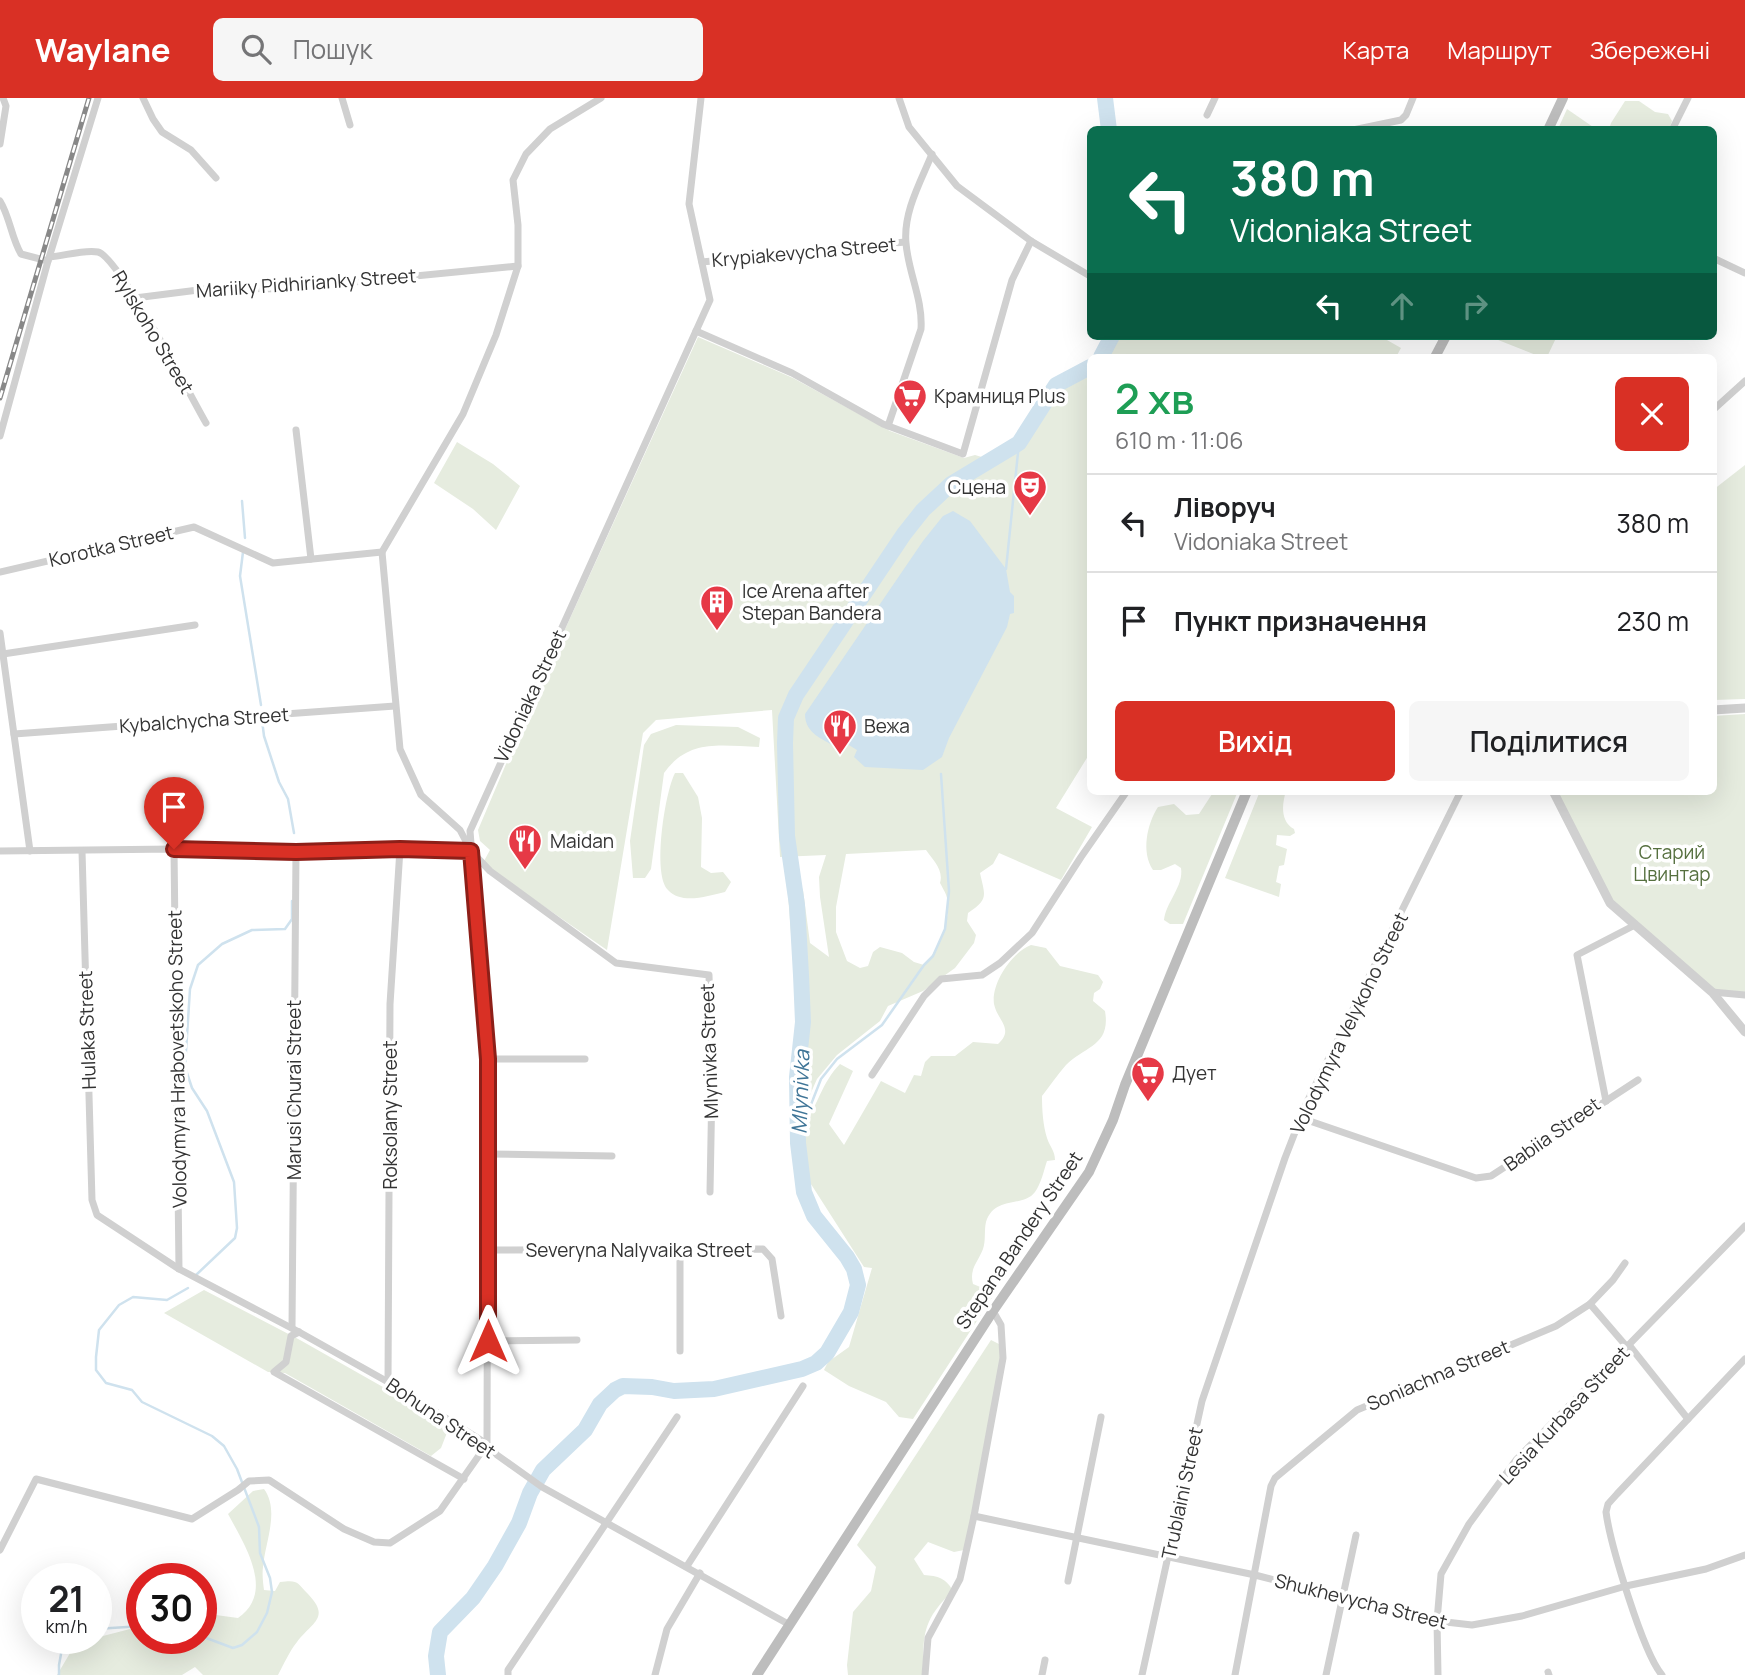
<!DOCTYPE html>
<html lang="uk">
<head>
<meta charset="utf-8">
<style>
	body { margin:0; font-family:Manrope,sans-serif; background:#f6f6f6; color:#202124; height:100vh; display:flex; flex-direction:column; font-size:26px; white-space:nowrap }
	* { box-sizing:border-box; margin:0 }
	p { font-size:23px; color:#757577 }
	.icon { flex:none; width:38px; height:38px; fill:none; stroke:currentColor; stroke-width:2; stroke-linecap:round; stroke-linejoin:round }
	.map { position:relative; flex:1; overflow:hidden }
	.side { position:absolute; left:1087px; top:256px; width:630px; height:441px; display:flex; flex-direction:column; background:#fff; border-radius:10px; box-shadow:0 7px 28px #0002 }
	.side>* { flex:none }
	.guide { position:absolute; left:1087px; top:28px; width:630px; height:214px; border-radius:10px; box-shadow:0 7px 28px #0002; background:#0b6e4f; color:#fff; overflow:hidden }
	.speed { position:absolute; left:21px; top:1465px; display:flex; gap:14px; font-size:35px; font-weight:700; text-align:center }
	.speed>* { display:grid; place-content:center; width:91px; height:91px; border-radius:50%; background:#fff; box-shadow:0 7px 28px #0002; line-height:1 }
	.speed small { font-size:18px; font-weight:400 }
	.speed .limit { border:10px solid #d22; background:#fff; color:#111 }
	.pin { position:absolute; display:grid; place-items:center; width:60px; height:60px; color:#fff; margin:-72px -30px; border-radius:50% 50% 50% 0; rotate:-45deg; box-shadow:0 0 7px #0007 }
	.pin .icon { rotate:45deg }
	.me { position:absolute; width:77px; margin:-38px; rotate:0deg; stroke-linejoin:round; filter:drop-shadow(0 0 5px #0008) }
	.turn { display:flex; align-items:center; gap:24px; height:147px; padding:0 28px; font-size:32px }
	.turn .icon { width:91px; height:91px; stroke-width:2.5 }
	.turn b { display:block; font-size:49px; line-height:60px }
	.lanes { display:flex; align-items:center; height:66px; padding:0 28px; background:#0003; justify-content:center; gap:35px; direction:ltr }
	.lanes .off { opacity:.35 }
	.round { display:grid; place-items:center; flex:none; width:74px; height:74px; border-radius:10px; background:#f6f6f6 }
	.summary { display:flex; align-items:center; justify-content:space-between; height:119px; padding:0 28px }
	h1 { font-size:42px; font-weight:600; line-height:52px; color:#1e9e55 }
	.action { display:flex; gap:14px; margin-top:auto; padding:14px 28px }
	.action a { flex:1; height:80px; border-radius:10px; background:#d93025; color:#fff; font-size:28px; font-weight:600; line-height:80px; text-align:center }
	.action a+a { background:#f6f6f6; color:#202124 }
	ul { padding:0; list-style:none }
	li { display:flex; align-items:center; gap:21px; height:98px; padding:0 28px; border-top:2px solid #e0e0e0 }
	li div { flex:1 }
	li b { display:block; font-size:26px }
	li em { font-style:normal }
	header { display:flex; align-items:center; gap:42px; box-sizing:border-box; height:98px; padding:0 35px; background:#d93025; color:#fff }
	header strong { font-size:33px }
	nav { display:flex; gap:38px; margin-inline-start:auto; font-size:24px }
	.search { width:490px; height:63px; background:#f6f6f6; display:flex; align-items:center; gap:18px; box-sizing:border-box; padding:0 24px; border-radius:10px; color:#757577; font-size:26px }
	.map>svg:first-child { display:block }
	.green { fill:#e6ecdf; fill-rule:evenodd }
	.water { fill:#cfe2ee }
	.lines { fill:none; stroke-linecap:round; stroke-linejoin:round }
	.stream { stroke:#cfe2ee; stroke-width:2.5 }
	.river { stroke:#cfe2ee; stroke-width:16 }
	.minor { stroke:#d0d0d0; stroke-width:7 }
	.tertiary { stroke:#d0d0d0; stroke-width:9 }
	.secondary { stroke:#bdbdbd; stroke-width:10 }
	.rail-casing { stroke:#888; stroke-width:5 }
	.rail { stroke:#fff; stroke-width:2.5; stroke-dasharray:8; stroke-linecap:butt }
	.route-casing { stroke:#8d1f18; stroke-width:18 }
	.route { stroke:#d93025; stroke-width:12 }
	.labels { text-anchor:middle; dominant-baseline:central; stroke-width:7; stroke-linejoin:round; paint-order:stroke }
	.street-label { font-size:19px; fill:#333; stroke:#fff }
	.poi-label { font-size:19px; fill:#333; stroke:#fff; text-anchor:start }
	.park-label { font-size:19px; fill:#56703f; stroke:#fff }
	.water-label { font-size:21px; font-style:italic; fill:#3f7597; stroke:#fff }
</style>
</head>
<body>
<header>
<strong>Waylane</strong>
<div class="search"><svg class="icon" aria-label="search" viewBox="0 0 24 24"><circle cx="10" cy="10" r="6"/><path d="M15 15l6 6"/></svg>Пошук</div>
<nav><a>Карта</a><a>Маршрут</a><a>Збережені</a></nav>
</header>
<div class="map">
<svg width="1745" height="1577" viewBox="0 0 1745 1577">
	<rect width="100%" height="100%" fill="#fff"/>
	<g class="green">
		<path d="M1625,3H1639L1655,14L1668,16L1672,23L1669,31H1609L1611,25Z"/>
		<path d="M1567,11L1596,31H1558Z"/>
		<path d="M1117,238H1380L1401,250L1396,259H1104Z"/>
		<path d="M1488,238H1557L1547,259H1541Z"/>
		<path d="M698,239L793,280L890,333L964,360L975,357L985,360L1029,338L1059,291L1090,272V655L1056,710L1092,729L1061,782L999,755L993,766L980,775C985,798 989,801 968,815L967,823L976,837L974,845L955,870L923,893L888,908L880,923L837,957L817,981L802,1015L801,977L808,932L798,923L787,785L799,784L803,792L810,845L829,859L820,799L819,779L826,757L780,759L772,612L656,622L643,635L607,852L493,773L484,763L490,752L480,743L478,732L537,593ZM926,752C933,762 944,772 940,785C942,789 946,795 947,800C951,823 939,852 924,867L914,864L902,855L880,849L873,854L868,868L860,870L847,863L836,834V809L846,756Z"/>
		<path d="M457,344L493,366L520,388L496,432L473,411L434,385Z"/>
		<path d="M1745,367V601L1713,602V392Z"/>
		<path d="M1745,616V894H1712L1610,805L1554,693H1713V618Z"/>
		<path d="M676,627L738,629L760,640L759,649C721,648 689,640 664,675L651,771L645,780H633L630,743L644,647L651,636Z"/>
		<path d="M675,675H683L698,699L702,720L701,769L711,775L723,774L731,784L725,794C707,798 682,807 668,792C652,776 665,694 675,675Z"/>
		<path d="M1214,693H1238L1183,826H1170L1164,822C1166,804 1184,788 1181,770L1175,766L1161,772H1153C1141,754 1147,726 1158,709L1174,706L1186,717L1199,716Z"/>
		<path d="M1260,693H1286C1282,706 1280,723 1294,731L1295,735L1290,738L1277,737L1276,747L1287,751L1284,767L1279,768L1276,784L1281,786L1279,799L1225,780Z"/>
		<path d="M1031,847L1046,850L1060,868L1098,877L1103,884L1100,891L1094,895L1093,903L1105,913C1111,948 1085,948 1066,967C1057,977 1050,988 1042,998C1042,1012 1043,1027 1047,1040C1050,1049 1055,1053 1055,1062L1047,1063C1044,1072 1041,1086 1035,1094C1023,1110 995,1097 986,1124C984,1132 986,1143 983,1151C978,1164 969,1171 973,1186L995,1195L913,1321L899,1319L886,1304L849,1288L824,1272L828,1264L849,1249L872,1170L864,1169L809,1083L803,1029C817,1009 822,984 840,966L853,973L829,1026L844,1047L881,983L905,995L914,977L921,978L925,964L931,958H955L973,944L998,946C1015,931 997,922 994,906C991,885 1012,854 1031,847Z"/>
		<path d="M204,1192L300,1242L450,1327L441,1350L431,1358L285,1275L268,1274L164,1215Z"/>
		<path d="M991,1242L1001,1247L1003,1260L964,1452L954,1454L928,1444L914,1461L924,1477C938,1478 946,1480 953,1493C923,1521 922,1537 924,1577H848L847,1567L853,1514L871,1493L876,1469L857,1447Z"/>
		<path d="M264,1391C280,1413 265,1444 263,1469C262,1476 263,1484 264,1492L275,1493L280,1484C299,1482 296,1484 308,1496C331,1520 312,1524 297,1544C289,1554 284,1566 278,1577H203L195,1569L182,1577H57L76,1545L130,1531L142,1511V1540H201V1515L238,1520C276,1494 244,1446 228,1416L253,1393Z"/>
	</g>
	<path class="water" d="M953,413L970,423L1006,471L1010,494L1014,498V515L1010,516L1007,529L949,640L942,659L923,672L865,669L854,659L857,652L839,641L832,647C819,639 805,634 805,616L923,443L943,418Z"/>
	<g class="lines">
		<g class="stream">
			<path d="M242,403L245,440"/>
			<path d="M243,454L240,478L261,607"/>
			<path d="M1006,471L1019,345"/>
			<path d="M262,622L264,638L279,684L288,701L294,735"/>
			<path d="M797,1027L808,1014L821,981L837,961L882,927L924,867L933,858L945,831L949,793L941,676"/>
			<path d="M196,1177L235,1140L237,1130L234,1084L207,1013L192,990L185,969L190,891L198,867L222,846L252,832L285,831L292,821V803"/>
			<path d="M188,1190L167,1202L133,1199L119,1207L99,1232L96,1259V1272L106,1285L132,1292L142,1304L212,1338L224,1348L237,1371L259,1429L260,1455L270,1480L272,1494L267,1515L257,1534L242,1547L233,1550L201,1538"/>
			<path d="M96,1531L142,1528"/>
			<path d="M59,1577V1567L63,1545L70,1540"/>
		</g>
		<g class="river">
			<path d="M1105,0L1109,32"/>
			<path d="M1101,259L1112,238"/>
			<path d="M438,1577L436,1558L440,1534L473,1500L495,1468L519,1425L530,1395L543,1372L585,1332L600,1306L615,1292L623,1288L652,1289L674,1293L714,1291L802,1271L816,1265L827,1255L851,1214L858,1187L854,1171L847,1159L814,1118L804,1094L798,1045L797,979L803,924L801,877L797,807L787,738L785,645L786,620L796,597L904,436L923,412L951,386L1019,345L1056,287L1090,269"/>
		</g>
		<g class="minor">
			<path d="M143,0L153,21L162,34L191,52L216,80"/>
			<path d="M342,0L350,27"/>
			<path d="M601,0L550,31L526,56L513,82L518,127V168L496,237L463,316L382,454L400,651L421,697L460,732L471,753L490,773L616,865L709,877L712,986L710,1094"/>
			<path d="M899,0L909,29L957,88L1031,143L1090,178"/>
			<path d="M1207,17L1215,0"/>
			<path d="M1353,32L1401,22L1406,17L1413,0"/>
			<path d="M1672,32L1688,0"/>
			<path d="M0,46L6,8L3,0"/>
			<path d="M0,103C10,119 11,139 21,156L48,163"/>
			<path d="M50,159C64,158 85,151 98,154C119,159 191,299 206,325"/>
			<path d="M1713,160L1745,175"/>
			<path d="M702,164L905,144"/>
			<path d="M135,200L214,190L282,191L518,168"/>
			<path d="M696,233L792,275L883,326L963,356L1012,182L1031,143"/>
			<path d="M1713,312L1745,283"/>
			<path d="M888,328L921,231C923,201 908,174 906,145C903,114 921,83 932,56"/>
			<path d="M296,332L311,461"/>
			<path d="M0,338L48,163L98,0"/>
			<path d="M0,474L194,429L273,465L382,454"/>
			<path d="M0,535L30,753"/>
			<path d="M3,556L195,527"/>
			<path d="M14,636L395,608"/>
			<path d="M174,751L179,1171"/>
			<path d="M0,753L174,751L296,754L400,751L471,753"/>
			<path d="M82,753L92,1102L97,1117L179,1171L299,1234L388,1284L487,1346L497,1357L542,1389L790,1527"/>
			<path d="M1712,894L1745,897"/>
			<path d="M488,961H585"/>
			<path d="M872,977L924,898L941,881L982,877L1000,865L1032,835L1081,759L1127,693"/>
			<path d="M1606,1003L1577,857L1635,827"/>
			<path d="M1301,1020L1476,1080L1491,1078L1638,982"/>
			<path d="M488,1056L612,1058"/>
			<path d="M487,1152L763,1151L772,1161L781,1218"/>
			<path d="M680,1153V1253"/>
			<path d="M1590,1206L1627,1249"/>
			<path d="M292,1230L296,754"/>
			<path d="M299,1234L291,1238L286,1264L274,1274L464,1381"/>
			<path d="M488,1243L577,1242"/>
			<path d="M1629,1247L1688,1321"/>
			<path d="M388,1284L390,906L400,751"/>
			<path d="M487,1346L488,961L470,733L710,202L689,106L701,0"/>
			<path d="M974,1418L1255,1477L1437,1523L1472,1527L1522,1518L1626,1488L1706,1471L1745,1457"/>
			<path d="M0,1452L36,1381L192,1421L238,1392L249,1383L269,1382L344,1431L374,1444L390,1445L440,1413L487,1346"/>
			<path d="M687,1468L803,1288"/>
			<path d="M1068,1483L1101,1319"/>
			<path d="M1548,1574L1549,1577"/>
			<path d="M508,1577V1572L677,1319"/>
			<path d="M655,1577L667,1531L700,1475"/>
			<path d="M925,1577L928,1540L960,1481L974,1418L1003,1260L1001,1227L993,1213"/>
			<path d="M1042,1577L1045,1562"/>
			<path d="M1142,1577L1202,1303L1285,1060L1306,1006L1461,693"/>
			<path d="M1235,1577L1271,1388L1275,1380L1357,1312L1556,1228L1590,1206L1613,1182L1625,1165"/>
			<path d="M1326,1577L1356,1437"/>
			<path d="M1438,1577L1437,1523L1441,1476L1469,1426L1516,1362L1745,1128"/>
			<path d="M1662,1577C1643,1555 1610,1445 1606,1414L1608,1406L1617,1396L1745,1261"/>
		</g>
		<g class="tertiary">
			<path d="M1713,612L1745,610"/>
			<path d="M1553,693L1610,805L1712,894L1745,934"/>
		</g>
		<g class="secondary">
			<path d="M1548,32L1563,0"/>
			<path d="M1435,259L1446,238"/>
			<path d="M757,1577L993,1213L1089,1074L1113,1022L1125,987L1247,693"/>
		</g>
		<g class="rail-casing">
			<path id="rail" d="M0,300L89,0"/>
		</g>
		<use href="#rail" class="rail"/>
	</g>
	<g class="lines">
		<g class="route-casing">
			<path id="route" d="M174,751L296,754L400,751L471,753L488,961V1243"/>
		</g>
		<use href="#route" class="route"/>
	</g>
	<defs>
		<g id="supermarket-pin" transform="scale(1.75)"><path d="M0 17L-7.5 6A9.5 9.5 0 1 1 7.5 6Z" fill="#e63946" stroke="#fff"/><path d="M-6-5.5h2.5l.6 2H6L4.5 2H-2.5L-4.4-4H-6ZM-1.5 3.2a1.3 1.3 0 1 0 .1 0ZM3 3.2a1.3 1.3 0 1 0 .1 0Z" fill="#fff"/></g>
		<g id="theatre-pin" transform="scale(1.75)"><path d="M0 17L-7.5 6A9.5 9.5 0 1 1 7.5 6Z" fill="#e63946" stroke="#fff"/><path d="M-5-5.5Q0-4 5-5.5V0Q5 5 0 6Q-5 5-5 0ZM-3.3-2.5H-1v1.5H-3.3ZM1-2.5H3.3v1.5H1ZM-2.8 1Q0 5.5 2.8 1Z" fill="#fff"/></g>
		<g id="building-pin" transform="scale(1.75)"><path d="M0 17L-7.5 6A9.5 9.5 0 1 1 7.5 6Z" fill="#e63946" stroke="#fff"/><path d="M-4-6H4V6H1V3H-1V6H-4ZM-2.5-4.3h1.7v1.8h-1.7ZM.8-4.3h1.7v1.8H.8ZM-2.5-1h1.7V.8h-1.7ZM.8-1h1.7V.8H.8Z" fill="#fff"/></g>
		<g id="restaurant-pin" transform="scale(1.75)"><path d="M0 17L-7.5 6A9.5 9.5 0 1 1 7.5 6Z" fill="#e63946" stroke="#fff"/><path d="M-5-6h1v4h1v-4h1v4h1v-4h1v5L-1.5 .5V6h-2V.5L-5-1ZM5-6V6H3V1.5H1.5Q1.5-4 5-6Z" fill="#fff"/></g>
	</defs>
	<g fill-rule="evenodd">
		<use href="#supermarket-pin" x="910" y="298"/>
		<use href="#theatre-pin" x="1030" y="389"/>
		<use href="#building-pin" x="717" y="504"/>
		<use href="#restaurant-pin" x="840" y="628"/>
		<use href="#restaurant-pin" x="525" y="743"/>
		<use href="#supermarket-pin" x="1148" y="975"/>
	</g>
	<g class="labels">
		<g class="street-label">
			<text transform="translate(804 154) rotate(-5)">Krypiakevycha Street</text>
			<text transform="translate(306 185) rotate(-4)">Mariiky Pidhirianky Street</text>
			<text transform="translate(153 234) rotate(59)">Rylskoho Street</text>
			<text transform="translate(111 448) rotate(-13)">Korotka Street</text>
			<text transform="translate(530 598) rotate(-65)">Vidoniaka Street</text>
			<text transform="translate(204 622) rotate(-4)">Kybalchycha Street</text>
			<text transform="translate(1349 925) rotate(-64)">Volodymyra Velykoho Street</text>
			<text transform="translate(87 932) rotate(-92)">Hulaka Street</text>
			<text transform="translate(709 953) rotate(-92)">Mlynivka Street</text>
			<text transform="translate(177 961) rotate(-91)">Volodymyra Hrabovetskoho Street</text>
			<text transform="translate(294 992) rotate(-90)">Marusi Churai Street</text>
			<text transform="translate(390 1017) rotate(-90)">Roksolany Street</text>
			<text transform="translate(1552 1036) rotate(-35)">Babiia Street</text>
			<text transform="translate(1019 1142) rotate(-56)">Stepana Bandery Street</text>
			<text x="639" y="1152">Severyna Nalyvaika Street</text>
			<text transform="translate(1438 1277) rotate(-23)">Soniachna Street</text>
			<text transform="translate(1564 1317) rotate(-47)">Lesia Kurbasa Street</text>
			<text transform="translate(441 1320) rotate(34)">Bohuna Street</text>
			<text transform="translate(1182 1395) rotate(-78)">Trublaini Street</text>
			<text transform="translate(1361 1503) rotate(14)">Shukhevycha Street</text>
		</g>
		<g class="poi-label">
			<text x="934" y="298">Крамниця Plus</text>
			<text x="1006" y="389" text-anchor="end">Сцена</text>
			<text x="742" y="493">Ice Arena after<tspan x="742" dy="22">Stepan Bandera</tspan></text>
			<text x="864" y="628">Вежа</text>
			<text x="550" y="743">Maidan</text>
			<text x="1172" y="975">Дует</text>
		</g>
		<g class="park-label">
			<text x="1672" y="754">Старий<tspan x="1672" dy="22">Цвинтар</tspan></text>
		</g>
		<g class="water-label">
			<text transform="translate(800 994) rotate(-88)">Mlynivka</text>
		</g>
	</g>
</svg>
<div class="speed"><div>21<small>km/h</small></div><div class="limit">30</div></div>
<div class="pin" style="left:174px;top:751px;background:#d93025"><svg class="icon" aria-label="arrive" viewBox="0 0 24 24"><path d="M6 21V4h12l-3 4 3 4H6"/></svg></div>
<svg class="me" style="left:488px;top:1243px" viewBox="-20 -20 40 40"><path d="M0-17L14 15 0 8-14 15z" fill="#d93025" stroke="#fff" stroke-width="4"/></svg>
<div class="guide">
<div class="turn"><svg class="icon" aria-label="left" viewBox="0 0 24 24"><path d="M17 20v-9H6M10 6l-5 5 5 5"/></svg><div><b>380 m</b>Vidoniaka Street</div></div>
<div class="lanes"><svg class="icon" aria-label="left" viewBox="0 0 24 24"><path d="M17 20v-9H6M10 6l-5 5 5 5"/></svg><svg class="icon off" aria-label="ahead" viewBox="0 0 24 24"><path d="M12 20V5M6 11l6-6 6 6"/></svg><svg class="icon off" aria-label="right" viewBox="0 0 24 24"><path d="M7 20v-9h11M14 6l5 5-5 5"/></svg></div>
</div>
<section class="side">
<div class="summary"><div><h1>2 хв</h1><p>610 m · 11:06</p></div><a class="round" style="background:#d93025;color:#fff"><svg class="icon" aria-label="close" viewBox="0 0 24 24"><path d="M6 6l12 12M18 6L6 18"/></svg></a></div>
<ul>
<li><svg class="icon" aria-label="left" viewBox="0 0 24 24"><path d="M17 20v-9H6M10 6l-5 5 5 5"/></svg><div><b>Ліворуч</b><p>Vidoniaka Street</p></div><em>380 m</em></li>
<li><svg class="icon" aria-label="arrive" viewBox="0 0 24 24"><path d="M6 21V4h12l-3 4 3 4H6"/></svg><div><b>Пункт призначення</b></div><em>230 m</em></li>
</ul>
<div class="action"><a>Вихід</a><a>Поділитися</a></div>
</section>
</div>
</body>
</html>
